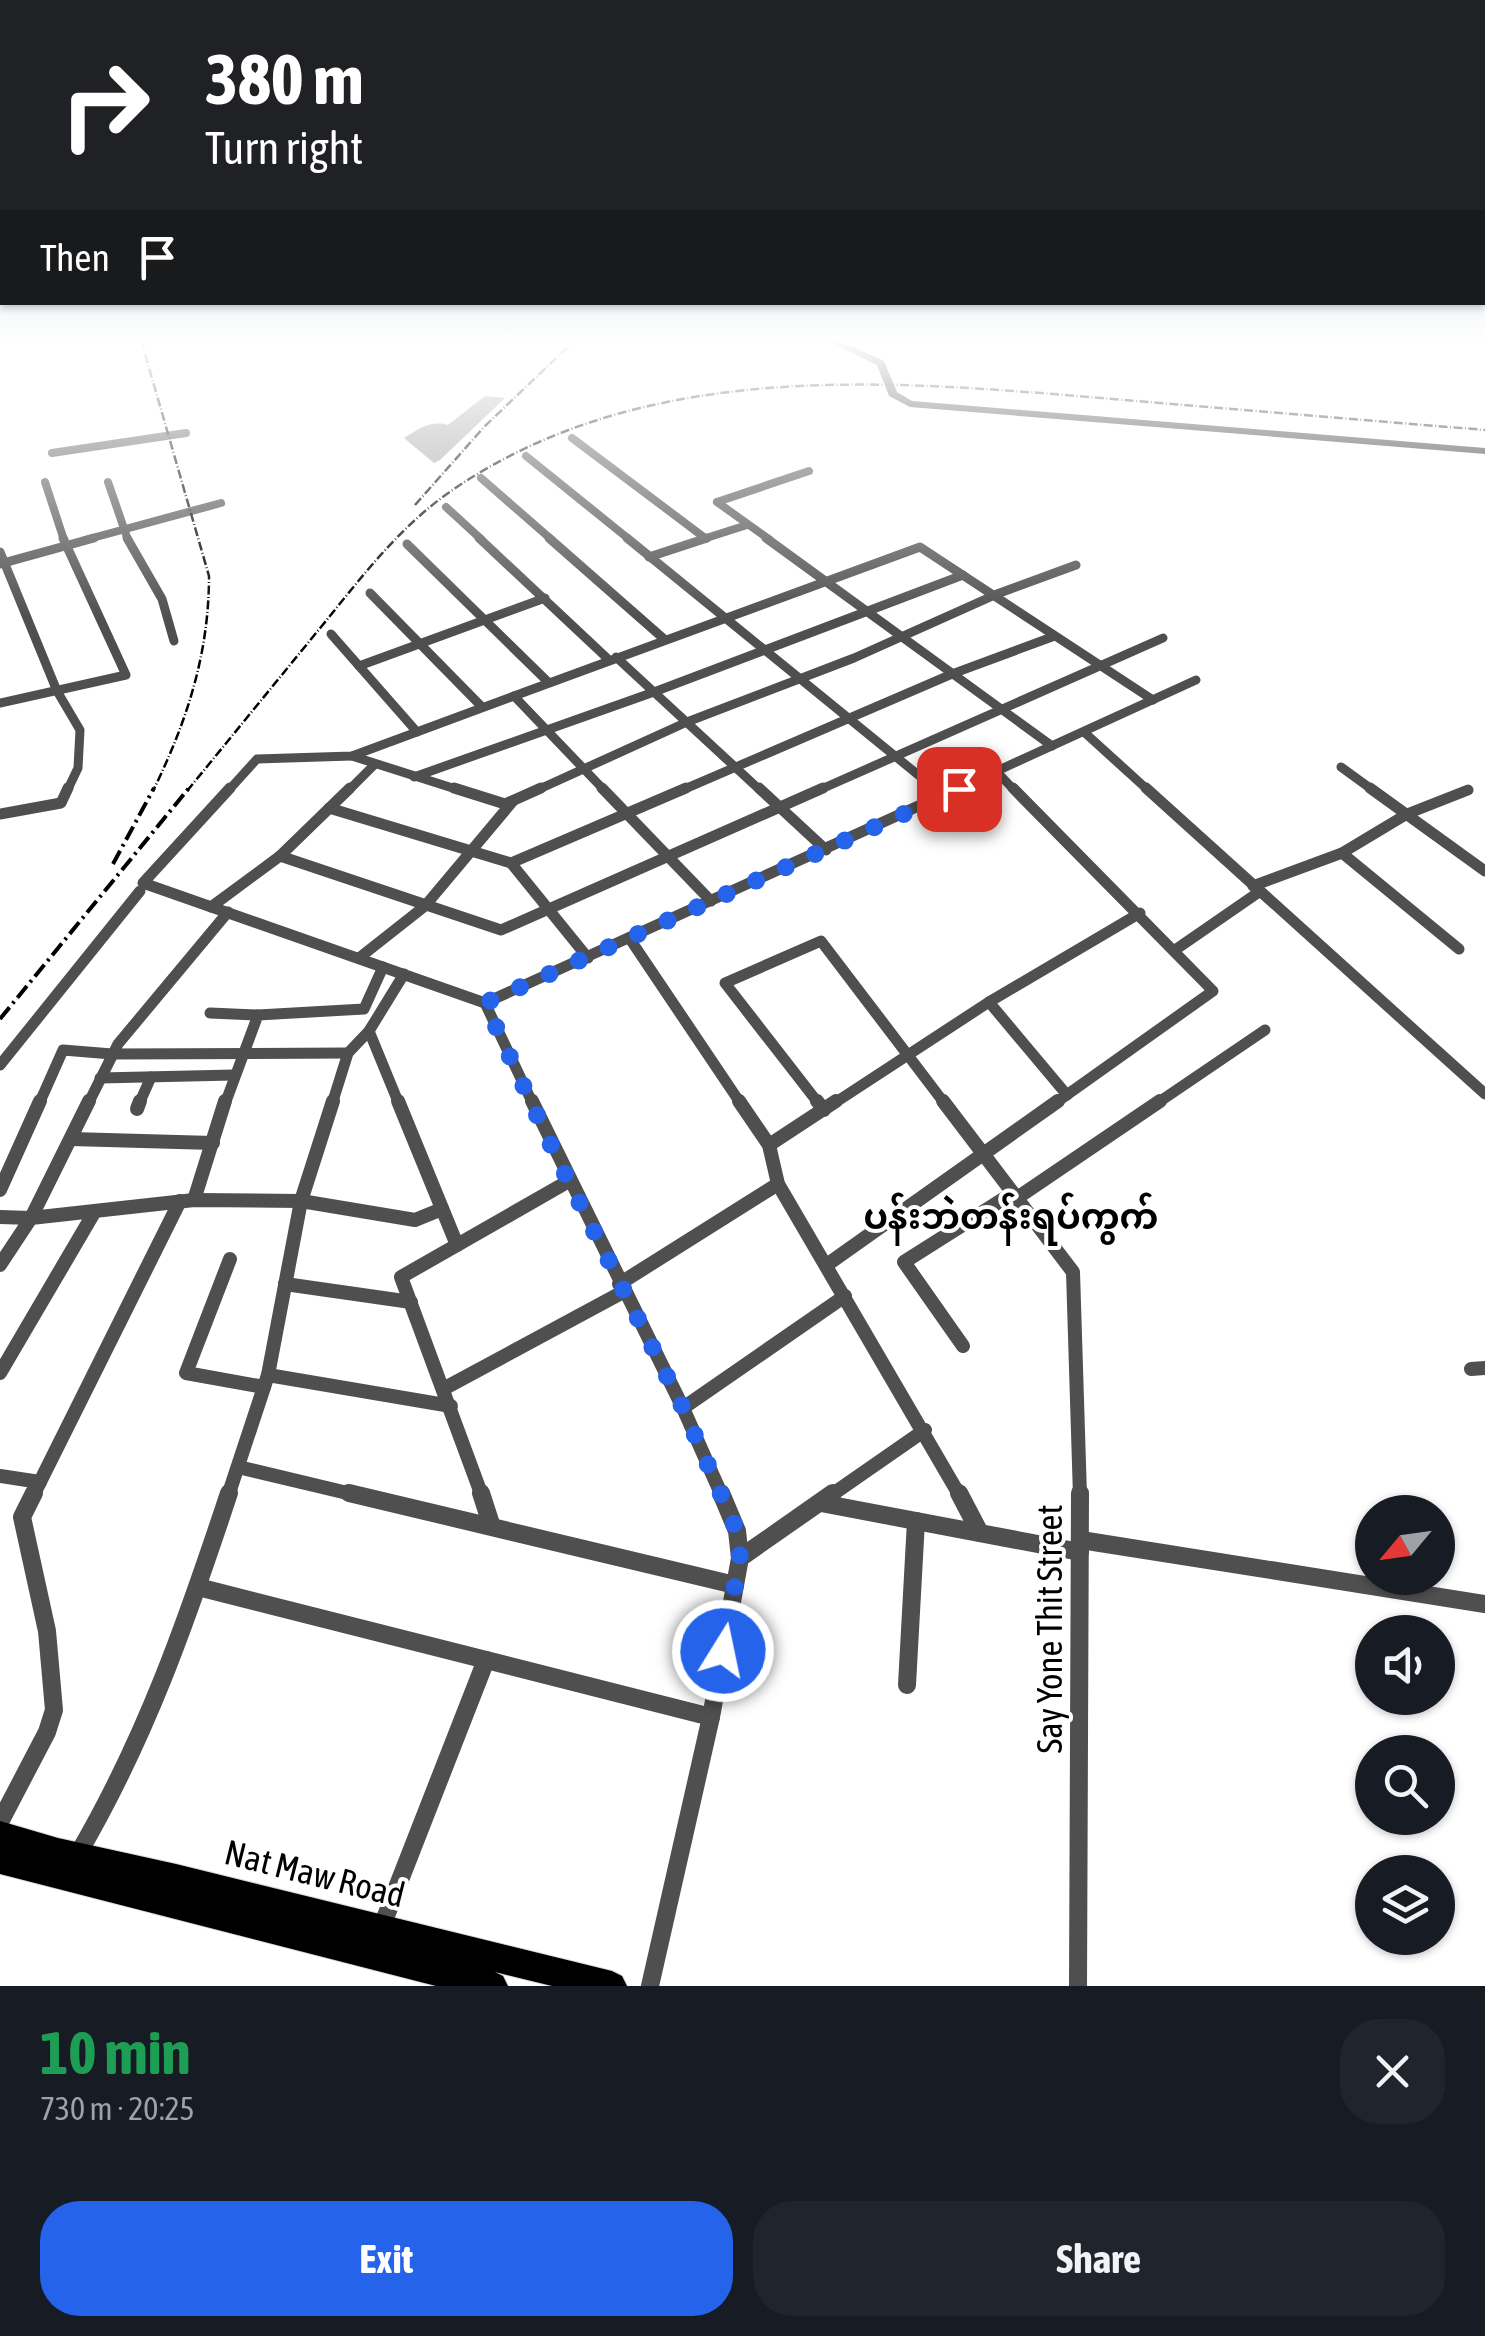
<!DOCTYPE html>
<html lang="en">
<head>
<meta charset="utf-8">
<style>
	body { margin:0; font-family:"Asap Condensed","Noto Sans Myanmar",sans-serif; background:#20242c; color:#f1f3f6; height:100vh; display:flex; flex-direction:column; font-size:38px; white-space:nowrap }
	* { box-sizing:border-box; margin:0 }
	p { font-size:32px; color:#9ea1a6 }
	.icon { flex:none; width:55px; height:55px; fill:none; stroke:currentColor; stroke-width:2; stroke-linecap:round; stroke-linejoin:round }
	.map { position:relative; height:1986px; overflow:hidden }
	.side { display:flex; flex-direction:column; background:#171b24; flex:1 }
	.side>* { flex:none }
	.top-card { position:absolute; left:0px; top:0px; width:1485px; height:305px; box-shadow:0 2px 8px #0004; background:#202124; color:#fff; overflow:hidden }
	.needle { width:65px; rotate:241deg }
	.fabs { position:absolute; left:1355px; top:1495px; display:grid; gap:20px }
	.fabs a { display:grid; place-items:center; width:100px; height:100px; border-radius:50%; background:#171b24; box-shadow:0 2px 8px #0004; font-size:50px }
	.pin { position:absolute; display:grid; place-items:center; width:85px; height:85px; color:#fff; margin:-42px; border-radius:20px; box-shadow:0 5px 15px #0006 }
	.me { position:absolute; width:110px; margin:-55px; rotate:10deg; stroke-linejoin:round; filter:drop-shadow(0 0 8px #0008) }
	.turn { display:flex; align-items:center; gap:35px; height:210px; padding:0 40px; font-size:45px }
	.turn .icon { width:130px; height:130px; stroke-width:2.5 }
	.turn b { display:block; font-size:70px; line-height:85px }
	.then { display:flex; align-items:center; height:95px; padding:0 40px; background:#0003; gap:20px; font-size:38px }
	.round { display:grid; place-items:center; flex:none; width:105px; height:105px; border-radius:40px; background:#20242c }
	.summary { display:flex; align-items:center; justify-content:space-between; height:170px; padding:0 40px }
	h1 { font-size:60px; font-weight:700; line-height:75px; color:#1e9e55 }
	.button { display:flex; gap:20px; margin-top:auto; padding:20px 40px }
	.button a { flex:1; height:115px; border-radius:40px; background:#2563eb; color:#fff; font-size:40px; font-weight:700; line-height:115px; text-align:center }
	.button a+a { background:#20242c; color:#f1f3f6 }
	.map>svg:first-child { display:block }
	.water { fill:#9d9d9d }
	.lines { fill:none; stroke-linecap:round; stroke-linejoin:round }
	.primary-casing { stroke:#dbdbdb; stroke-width:2 }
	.street-far4 { stroke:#4f4f4f; stroke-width:8 }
	.street-far3 { stroke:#4f4f4f; stroke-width:9 }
	.street-far2 { stroke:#4f4f4f; stroke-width:11 }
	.street-far1 { stroke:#4f4f4f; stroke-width:14 }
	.street { stroke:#4f4f4f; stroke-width:18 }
	.secondary { fill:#1c1c1c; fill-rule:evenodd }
	.primary { fill:#000; fill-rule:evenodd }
	.rail-far1 { stroke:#000; stroke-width:2.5; stroke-dasharray:9 2.5 1 2.5; stroke-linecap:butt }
	.rail { stroke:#000; stroke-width:4; stroke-dasharray:15 5 2.5 5; stroke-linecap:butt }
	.route { stroke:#2563eb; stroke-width:18; stroke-dasharray:0 32.4 }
	.labels { text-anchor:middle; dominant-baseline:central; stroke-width:8; stroke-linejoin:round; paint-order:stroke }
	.quarter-label { font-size:35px; font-weight:bold; fill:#000; stroke:#fff }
	.near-street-label { font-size:35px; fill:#000; stroke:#fff }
</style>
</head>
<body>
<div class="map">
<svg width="1485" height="1986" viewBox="0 0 1485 1986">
	<rect width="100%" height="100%" fill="#fff"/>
	<path class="water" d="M485,396L505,398L440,460L434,463L404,438C419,429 430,420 448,425Z"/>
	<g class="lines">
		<g class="primary-casing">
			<path id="primary" d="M0,1821L58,1838L176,1864L612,1971L622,1976L627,1986H552L495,1972L503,1976L508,1986H436L0,1874Z"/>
		</g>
		<g class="street-far4">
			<path d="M572,438L705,538"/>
			<path d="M52,453L186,433"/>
			<path d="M526,456L630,540"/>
			<path d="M481,478L552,540"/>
			<path d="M45,482L64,540"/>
			<path d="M108,482L128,540"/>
			<path d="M717,502L770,540"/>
			<path d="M717,502L809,471"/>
			<path d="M446,507L482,540"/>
			<path d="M85,540L221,503"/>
			<path d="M700,540L747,525"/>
		</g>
		<g class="street-far3">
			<path d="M127,538L162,599L174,641"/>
			<path d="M479,538L608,659"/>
			<path d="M549,538L664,639"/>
			<path d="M627,538L938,791"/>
			<path d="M766,538L1052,746"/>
			<path d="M407,544L547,681"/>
			<path d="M0,552L57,691L80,730L78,768L67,791"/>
			<path d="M649,557L707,538"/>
			<path d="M0,564L94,538"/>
			<path d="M370,593L482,707"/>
			<path d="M331,634L417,732"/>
			<path d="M616,657L761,791"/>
			<path d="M359,666L545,598"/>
			<path d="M0,703L126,675L63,538"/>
			<path d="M1084,732L1149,791"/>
			<path d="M352,756L462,791"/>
			<path d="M1341,767L1374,791"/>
			<path d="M997,772L1015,791"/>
			<path d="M414,777L654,692L963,575"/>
			<path d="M228,791L257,759L352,756L514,696"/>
			<path d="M348,791L374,765"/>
			<path d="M535,791L687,722L854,658L997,594L1076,565"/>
			<path d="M605,791L514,696L920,547L1153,700"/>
			<path d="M680,791L952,674L1052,637"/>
			<path d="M817,791L1163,638"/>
			<path d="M953,791L1196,680"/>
		</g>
		<g class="street-far2">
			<path d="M230,788L143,883L485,1003L958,788"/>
			<path d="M454,788L505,804L541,788"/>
			<path d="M602,788L711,901"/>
			<path d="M759,788L826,850"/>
			<path d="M935,788L945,796"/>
			<path d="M1013,788L1213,991L1054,1104"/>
			<path d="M1146,788L1485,1094"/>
			<path d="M1370,788L1485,871"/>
			<path d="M329,808L511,863L588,958"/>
			<path d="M0,814L61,803L68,788"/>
			<path d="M1342,853L1459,949"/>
			<path d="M280,856L501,930L823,788"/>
			<path d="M511,863L686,788"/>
			<path d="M1253,886L1342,853L1407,814L1468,790"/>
			<path d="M211,907L280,856L350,788"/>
			<path d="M630,939L741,1104"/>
			<path d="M1175,950L1259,892"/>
			<path d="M359,958L425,906L513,801"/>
			<path d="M989,1002L1067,1095"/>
			<path d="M485,1003L533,1104"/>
			<path d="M210,1013L258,1015"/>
			<path d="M369,1031L399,1104"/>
			<path d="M0,1065L140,891"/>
			<path d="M100,1078L234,1075"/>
			<path d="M39,1104L63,1050L112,1054L348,1053"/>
			<path d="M88,1104L118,1044L228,912"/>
			<path d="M139,1104L151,1077"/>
			<path d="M225,1104L258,1015L364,1009L383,967"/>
			<path d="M332,1104L348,1053L369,1031L404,974"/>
			<path d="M819,1104L725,983L821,941L945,1104"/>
			<path d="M833,1104L989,1002L1140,913"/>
			<path d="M1156,1104L1265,1030"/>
		</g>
		<g class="street-far1">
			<path d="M398,1101L457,1245"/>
			<path d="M532,1101L683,1408L722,1496"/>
			<path d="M739,1101L769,1145L778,1184L960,1496"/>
			<path d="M817,1101L824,1110"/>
			<path d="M943,1101L1073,1272L1080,1496"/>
			<path d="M137,1109L140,1101"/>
			<path d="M71,1139L213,1143"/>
			<path d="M769,1145L836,1101"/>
			<path d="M0,1190L40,1101"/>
			<path d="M1017,1198L1160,1101"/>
			<path d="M194,1200L225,1101"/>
			<path d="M0,1217L31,1218L194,1200L301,1201L415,1220L442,1209"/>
			<path d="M230,1259L186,1373L264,1387"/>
			<path d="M828,1264L1058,1101"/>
			<path d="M0,1265L31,1218L89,1101"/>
			<path d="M285,1284L411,1302"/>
			<path d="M619,1284L778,1184"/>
			<path d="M963,1346L904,1262L1013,1193"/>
			<path d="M1471,1369L1485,1368"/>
			<path d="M0,1373L95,1211"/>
			<path d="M268,1375L451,1406"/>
			<path d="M445,1388L623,1292"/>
			<path d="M683,1408L845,1296"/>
			<path d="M238,1467L360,1496"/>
			<path d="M0,1476L40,1482"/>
			<path d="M33,1496L180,1201"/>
			<path d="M228,1496L268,1375L301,1201L333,1101"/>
			<path d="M482,1496L401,1277L569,1181"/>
			<path d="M830,1496L925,1430"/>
		</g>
		<g class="street">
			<path d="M349,1493L735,1585"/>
			<path d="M481,1493L491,1524"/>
			<path d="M959,1493L980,1533"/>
			<path d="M821,1503L1080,1552"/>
			<path d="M1081,1540L1485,1604"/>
			<path d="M740,1558L833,1493"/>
			<path d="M198,1587L711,1717"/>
			<path d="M907,1685L916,1521"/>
			<path d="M0,1822L47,1732L54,1710L47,1631L22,1517L34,1493"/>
			<path d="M78,1854C146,1738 187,1620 229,1493"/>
			<path d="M382,1926L486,1660"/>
			<path d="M650,1986L711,1717L740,1558L737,1531L721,1493"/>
			<path d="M1078,1986L1080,1493"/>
		</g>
		<path class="secondary" d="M826,340H838L884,361L897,392L912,401L1485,448V454L910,407L889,396L877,365Z"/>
		<use href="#primary" class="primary"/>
		<g class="rail-far1">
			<path d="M141,340L209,576C209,654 187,721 153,791"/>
			<path d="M415,505L484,427L575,340"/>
			<path d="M187,791C232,736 276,682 321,627C361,578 398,528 451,491C649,355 898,381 1124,400C1244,410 1365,420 1485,430"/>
		</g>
		<g class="rail">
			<path d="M113,864L154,788"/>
			<path d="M0,1019L189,788"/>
		</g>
	</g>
	<linearGradient id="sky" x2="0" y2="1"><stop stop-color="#8aabca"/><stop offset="0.55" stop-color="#fff"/><stop offset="1" stop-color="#fff" stop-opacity="0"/></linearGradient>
	<rect width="1485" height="618" fill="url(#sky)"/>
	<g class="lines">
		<path class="route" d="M723,1651L740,1558L737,1531L683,1408L556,1156L485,1003L959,789"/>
	</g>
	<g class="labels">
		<g class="quarter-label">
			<text x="1011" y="1216">ပန်းဘဲတန်းရပ်ကွက်</text>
		</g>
		<g class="near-street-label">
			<text transform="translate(1049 1629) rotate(-90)">Say Yone Thit Street</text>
			<text transform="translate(315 1873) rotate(14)">Nat Maw Road</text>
		</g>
	</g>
</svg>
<div class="fabs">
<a><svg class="needle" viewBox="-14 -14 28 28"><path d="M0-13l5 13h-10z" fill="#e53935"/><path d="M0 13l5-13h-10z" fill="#9ea1a6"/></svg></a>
<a><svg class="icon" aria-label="sound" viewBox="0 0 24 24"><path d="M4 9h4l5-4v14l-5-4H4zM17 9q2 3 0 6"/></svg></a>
<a><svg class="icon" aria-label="search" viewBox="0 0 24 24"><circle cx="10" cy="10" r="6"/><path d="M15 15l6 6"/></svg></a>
<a><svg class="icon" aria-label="layers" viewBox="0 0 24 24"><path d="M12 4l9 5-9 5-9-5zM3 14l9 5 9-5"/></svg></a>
</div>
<div class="pin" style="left:959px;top:789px;background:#d93025"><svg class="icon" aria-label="arrive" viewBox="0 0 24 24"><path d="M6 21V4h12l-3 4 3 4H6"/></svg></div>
<svg class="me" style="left:723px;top:1651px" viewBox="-20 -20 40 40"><circle r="17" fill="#2563eb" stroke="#fff" stroke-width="3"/><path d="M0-11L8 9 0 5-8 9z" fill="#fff"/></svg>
<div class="top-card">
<div class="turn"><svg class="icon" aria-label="right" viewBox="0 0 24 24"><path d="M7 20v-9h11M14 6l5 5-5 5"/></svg><div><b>380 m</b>Turn right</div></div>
<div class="then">Then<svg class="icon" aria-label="arrive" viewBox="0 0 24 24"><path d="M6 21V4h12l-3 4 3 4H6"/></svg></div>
</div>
</div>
<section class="side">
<div class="summary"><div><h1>10 min</h1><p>730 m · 20:25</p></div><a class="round"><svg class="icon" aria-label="close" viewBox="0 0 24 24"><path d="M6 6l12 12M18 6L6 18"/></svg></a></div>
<div class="button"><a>Exit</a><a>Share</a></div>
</section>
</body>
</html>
